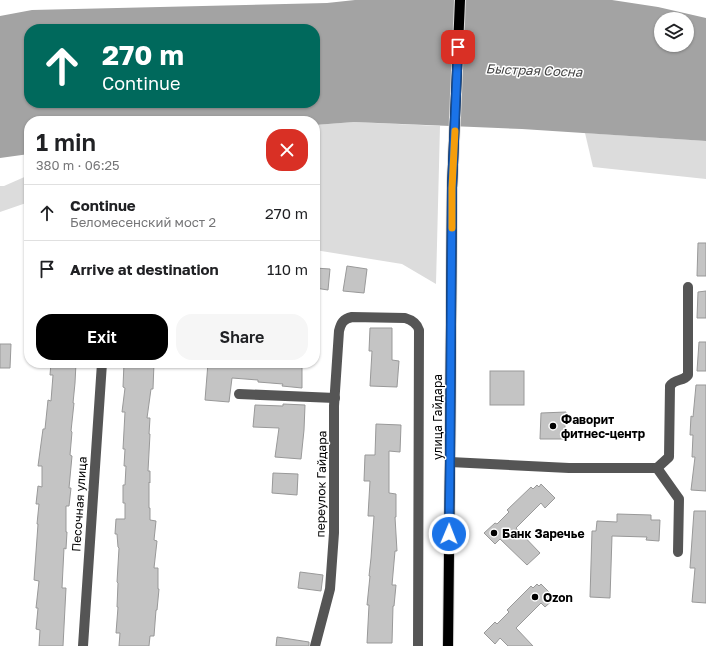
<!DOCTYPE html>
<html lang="en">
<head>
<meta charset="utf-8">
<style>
	body { margin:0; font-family:"Golos Text",sans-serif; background:#f6f6f6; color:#202124; height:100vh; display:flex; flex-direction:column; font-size:15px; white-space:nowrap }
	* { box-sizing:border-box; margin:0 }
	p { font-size:13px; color:#757577 }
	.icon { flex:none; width:22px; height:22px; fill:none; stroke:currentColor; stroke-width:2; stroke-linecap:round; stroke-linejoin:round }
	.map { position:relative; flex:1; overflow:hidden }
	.panel { position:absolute; left:24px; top:116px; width:296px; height:252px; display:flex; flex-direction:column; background:#fff; border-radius:16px; box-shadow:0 1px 3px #0004 }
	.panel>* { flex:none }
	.top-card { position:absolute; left:24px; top:24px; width:296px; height:84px; border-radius:16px; box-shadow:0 1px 3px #0004; background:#00695c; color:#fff; overflow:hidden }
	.buttons { position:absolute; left:654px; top:12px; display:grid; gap:8px }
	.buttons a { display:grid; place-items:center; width:40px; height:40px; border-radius:50%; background:#fff; box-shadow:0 1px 3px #0004; font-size:20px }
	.pin { position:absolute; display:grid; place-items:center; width:34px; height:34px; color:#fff; margin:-17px; border-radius:8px; box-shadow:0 2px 6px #0006 }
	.me { position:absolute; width:44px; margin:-22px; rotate:1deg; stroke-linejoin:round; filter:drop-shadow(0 0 3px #0008) }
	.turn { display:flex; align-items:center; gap:14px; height:84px; padding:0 12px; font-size:18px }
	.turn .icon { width:52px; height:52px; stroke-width:2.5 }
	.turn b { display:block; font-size:28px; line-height:34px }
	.round { display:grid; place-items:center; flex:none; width:42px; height:42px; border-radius:16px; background:#f6f6f6 }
	.headline { display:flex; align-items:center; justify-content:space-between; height:68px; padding:0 12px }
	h1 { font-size:24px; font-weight:600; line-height:30px }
	.button { display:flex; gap:8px; margin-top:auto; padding:8px 12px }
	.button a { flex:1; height:46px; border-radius:16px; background:#000; color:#fff; font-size:16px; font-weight:600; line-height:46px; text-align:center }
	.button a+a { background:#f6f6f6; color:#202124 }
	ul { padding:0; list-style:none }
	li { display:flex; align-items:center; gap:12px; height:56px; padding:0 12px; border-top:1px solid #e0e0e0 }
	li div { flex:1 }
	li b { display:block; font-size:15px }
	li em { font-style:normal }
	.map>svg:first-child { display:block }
	.green { fill:#dcdcdc }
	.water { fill:#a3a3a3; fill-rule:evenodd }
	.building { fill:#c4c4c4; stroke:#999 }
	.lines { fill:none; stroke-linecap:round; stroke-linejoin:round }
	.major-casing { stroke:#dbdbdb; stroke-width:12 }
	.minor { stroke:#555; stroke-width:10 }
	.major { stroke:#000; stroke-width:10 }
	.route-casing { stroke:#114b97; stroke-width:10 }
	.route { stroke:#1a73e8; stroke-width:7 }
	.slow { stroke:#f59e0b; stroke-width:7 }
	.poi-dot { fill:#000; stroke:#fff; stroke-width:1.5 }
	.labels { text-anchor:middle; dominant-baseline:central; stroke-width:3; stroke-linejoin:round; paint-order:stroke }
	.street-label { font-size:12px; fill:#000; stroke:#fff }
	.poi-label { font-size:12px; font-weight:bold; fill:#000; stroke:#fff; text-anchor:start }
	.water-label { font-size:13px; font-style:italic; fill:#444; stroke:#fff }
</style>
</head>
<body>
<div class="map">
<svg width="706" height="646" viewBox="0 0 706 646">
	<rect width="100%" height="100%" fill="#fff"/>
	<g class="green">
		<path d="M354,122L440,126L436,284L402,264L315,250V125Z"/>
		<path d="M585,133L706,141V179L593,167Z"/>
		<path d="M29,175V202L0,212V186H4Z"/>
	</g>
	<path class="water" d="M355,0H612L658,7L706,18V141L522,129L354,122L315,125V121H29V154L0,158V16L32,10L327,3ZM661,19H687V45H661ZM29,29H315V103H29Z"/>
	<g class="building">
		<path d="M698,243H706V276H697Z"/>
		<path d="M347,266L367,269L364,293L343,291Z"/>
		<path d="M315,268L330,269L328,290L315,288Z"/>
		<path d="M706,291V318H697L698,292Z"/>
		<path d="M370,328H392V360L399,361L397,387L370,386L372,351H369Z"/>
		<path d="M699,342H706V371H697Z"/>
		<path d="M0,344H11L10,368H0Z"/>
		<path d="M51,363H76L75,383L73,403H74L71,431L72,432L70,455L72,456L69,488H71L69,506H66V532H67L66,549L64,548L62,588H66L63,646H39L40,630L36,629L38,608H36L39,581L34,580L38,524H37L39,504H36L38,486L42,487V466H38L43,429H45L48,400L51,401L53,375H50Z"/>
		<path d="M124,363H154L153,389H151L147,418H150L149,434H150L148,471H150V483L149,482V508H150V520L156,521L154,540L157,541L154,568H158V589H159L157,610H156L154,636H150L149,646H119L120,633H116L118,607H117L118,583L117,582L119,548L118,547L117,534H115L116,519H125V503H123V485H125L126,466H124L125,449H123L125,412H122L125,388L123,387Z"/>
		<path d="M208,363H302V388L282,386L283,384L258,382V380L232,378L229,402L205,400Z"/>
		<rect x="490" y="371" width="34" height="34"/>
		<path d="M696,385H706V491L691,490L695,457H692L693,435H690L691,416L693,417Z"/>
		<path d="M283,404L305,405L304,430L301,459L275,457L279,428L253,427L255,405L283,406Z"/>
		<path d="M566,412L564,439H540L541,413Z"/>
		<path d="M376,424L401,425L400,452L389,451V493L396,494V517H395L397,551H395L392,585H396L394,606H393L392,643H367L369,605H367L370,576H369L371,558L374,516H368L370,481H364L365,455H375Z"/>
		<path d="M273,473L298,474L297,495L272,493Z"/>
		<path d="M541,484L555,498L545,508L541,503L516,528L540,553L527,565L500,539L495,544L484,533L495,523L497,524L509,512L507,510L531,487L533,489L537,485L539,487Z"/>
		<path d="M694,511H706V603L692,602L695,568H690Z"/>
		<path d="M617,514L651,515V520H660L659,541L646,540L647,537L612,536L610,598L590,597L592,531H596L597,521L617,522Z"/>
		<path d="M300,572L323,575L321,591L298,588Z"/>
		<path d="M537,584L539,586L541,584L555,598L545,607L541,603L516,628L533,646H508L500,638L495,644L484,633L495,622L497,624L509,612L507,610L531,586L533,588Z"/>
		<path d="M277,637L309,642V646H276Z"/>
	</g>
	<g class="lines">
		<g class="major-casing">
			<path id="major" d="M448,646L450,462L452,188L460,0"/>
		</g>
		<g class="minor">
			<path d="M239,394L335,398"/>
			<path d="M450,462L569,468H657"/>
			<path d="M657,468L669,457L670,386C675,378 683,382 688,375V287"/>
			<path d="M657,468L679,499L678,552"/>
			<path d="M83,646L102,363"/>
			<path d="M315,646L330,589L334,533V406L339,331C341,323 343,319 352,317L405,318C412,320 417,323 419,330L418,646"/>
		</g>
		<use href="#major" class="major"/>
	</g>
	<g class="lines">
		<g class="route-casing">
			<path id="route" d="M449,534L450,462L452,188L458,47"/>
		</g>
		<use href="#route" class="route"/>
		<path class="slow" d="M452,228V188L455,131"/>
	</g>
	<g class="poi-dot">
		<circle cx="553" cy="426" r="4"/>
		<circle cx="494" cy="533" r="4"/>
		<circle cx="535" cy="597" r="4"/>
	</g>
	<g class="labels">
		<g class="street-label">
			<text transform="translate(437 417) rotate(-90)">улица Гайдара</text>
			<text transform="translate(321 484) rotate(-89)">переулок Гайдара</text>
			<text transform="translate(79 504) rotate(-86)">Песочная улица</text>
		</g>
		<g class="poi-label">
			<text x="561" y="419">Фаворит<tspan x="561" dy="14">фитнес-центр</tspan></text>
			<text x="502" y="533">Банк Заречье</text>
			<text x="543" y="597">Ozon</text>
		</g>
		<g class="water-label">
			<text transform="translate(534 70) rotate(2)">Быстрая Сосна</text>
		</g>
	</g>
</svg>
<div class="buttons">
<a><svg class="icon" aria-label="layers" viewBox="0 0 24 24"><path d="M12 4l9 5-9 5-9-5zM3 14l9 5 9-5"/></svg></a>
</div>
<div class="pin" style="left:458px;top:47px;background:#d93025"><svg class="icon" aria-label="arrive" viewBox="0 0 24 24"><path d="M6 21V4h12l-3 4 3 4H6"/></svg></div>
<svg class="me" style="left:449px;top:534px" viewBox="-20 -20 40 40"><circle r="17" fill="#1a73e8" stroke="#fff" stroke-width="3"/><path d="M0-11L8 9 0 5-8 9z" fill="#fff"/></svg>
<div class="top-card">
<div class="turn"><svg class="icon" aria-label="ahead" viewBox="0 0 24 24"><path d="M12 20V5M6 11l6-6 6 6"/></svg><div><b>270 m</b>Continue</div></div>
</div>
<section class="panel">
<div class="headline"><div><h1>1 min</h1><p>380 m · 06:25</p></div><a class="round" style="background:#d93025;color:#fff"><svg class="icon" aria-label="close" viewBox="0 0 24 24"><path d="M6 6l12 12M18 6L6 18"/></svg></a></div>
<ul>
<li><svg class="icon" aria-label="ahead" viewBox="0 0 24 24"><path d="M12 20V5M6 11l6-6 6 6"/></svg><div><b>Continue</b><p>Беломесенский мост 2</p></div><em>270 m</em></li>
<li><svg class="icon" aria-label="arrive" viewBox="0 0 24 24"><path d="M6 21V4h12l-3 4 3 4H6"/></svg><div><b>Arrive at destination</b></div><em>110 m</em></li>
</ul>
<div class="button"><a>Exit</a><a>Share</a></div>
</section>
</div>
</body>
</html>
